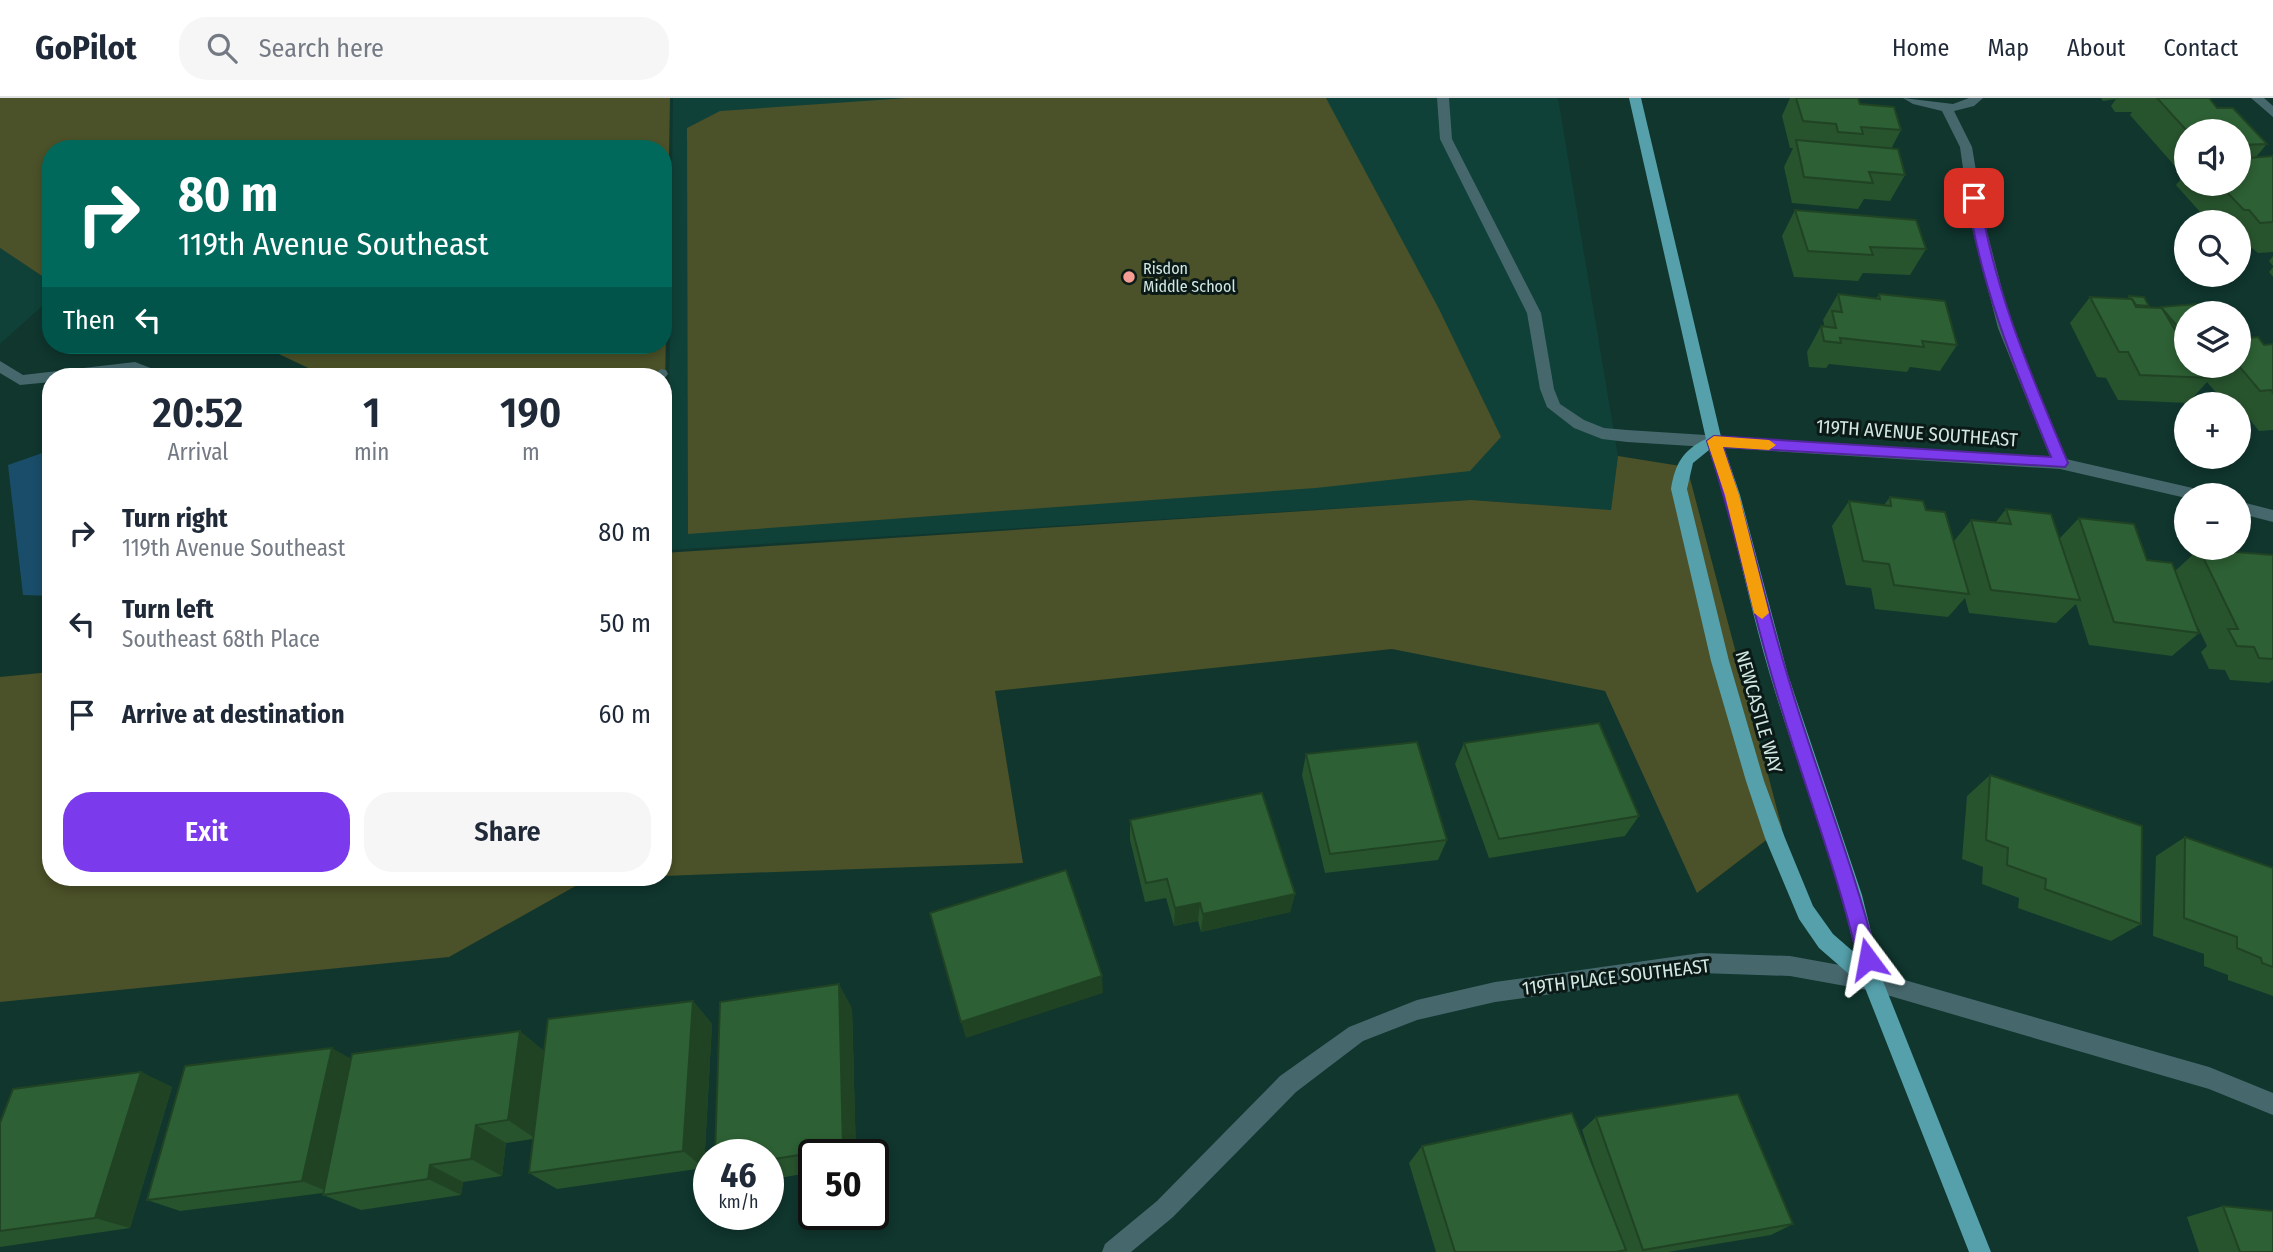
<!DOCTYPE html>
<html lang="en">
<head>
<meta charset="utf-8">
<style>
	body { margin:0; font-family:"Fira Sans Condensed",sans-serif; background:#f6f6f7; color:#1f2937; height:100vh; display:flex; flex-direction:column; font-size:26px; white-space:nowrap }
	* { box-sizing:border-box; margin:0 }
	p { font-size:23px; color:#747a83 }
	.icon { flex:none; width:38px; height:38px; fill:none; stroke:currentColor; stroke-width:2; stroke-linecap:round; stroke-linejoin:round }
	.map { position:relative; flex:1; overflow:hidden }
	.drawer { position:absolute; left:42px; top:270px; width:630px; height:518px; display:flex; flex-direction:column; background:#fff; border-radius:28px; box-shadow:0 4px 10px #0003 }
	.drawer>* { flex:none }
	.top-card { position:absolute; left:42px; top:42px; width:630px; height:214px; border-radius:28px; box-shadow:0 4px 10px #0003; background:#00695c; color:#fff; overflow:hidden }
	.fabs { position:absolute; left:2174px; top:21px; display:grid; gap:14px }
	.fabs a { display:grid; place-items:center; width:77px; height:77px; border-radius:50%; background:#fff; box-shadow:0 4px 10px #0003; font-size:35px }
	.speed { position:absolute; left:693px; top:1041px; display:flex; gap:14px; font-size:35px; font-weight:700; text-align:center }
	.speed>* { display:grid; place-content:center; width:91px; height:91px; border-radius:50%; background:#fff; box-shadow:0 4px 10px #0003; line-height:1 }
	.speed small { font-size:18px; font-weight:400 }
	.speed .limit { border:4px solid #111; border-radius:10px; background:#fff; color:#111 }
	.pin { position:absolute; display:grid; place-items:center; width:60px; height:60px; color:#fff; margin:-30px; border-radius:14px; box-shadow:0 4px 10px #0006 }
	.me { position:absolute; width:77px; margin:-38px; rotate:347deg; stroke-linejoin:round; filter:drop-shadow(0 0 5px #0008) }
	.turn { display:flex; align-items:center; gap:24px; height:147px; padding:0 21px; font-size:32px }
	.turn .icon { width:91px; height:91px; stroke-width:2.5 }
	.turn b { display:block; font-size:49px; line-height:60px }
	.then { display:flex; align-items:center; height:66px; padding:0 21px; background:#0003; gap:14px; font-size:26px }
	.eta { display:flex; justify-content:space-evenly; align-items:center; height:119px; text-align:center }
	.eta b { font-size:42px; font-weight:600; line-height:49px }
	.cta { display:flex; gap:14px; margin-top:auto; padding:14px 21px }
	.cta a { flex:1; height:80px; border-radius:28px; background:#7c3aed; color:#fff; font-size:28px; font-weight:600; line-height:80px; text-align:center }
	.cta a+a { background:#f6f6f7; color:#1f2937 }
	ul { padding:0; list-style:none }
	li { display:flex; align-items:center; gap:21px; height:91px; padding:0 21px }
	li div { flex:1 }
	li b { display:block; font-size:26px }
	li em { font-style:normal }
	header { display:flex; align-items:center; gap:42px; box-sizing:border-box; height:98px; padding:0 35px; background:#fff; border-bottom:2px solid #e0e1e3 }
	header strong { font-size:33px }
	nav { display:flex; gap:38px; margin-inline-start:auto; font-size:24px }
	.search { width:490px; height:63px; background:#f6f6f7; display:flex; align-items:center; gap:18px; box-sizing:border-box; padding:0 24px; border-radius:28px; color:#747a83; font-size:26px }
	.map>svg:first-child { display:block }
	.built { fill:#0f4138 }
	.green { fill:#4b5128 }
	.water { fill:#1a4d69 }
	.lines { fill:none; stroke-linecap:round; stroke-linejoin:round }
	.minor { fill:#46686d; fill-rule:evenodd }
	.major { fill:#55a0ab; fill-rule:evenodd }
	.wall { fill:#27532d }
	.shaded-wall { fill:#204324 }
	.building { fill:#2d6034; stroke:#204324; stroke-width:2 }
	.route { fill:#7c3aed; stroke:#51269a; stroke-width:2 }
	.slow { fill:#f59e0b }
	.poi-dot { fill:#f59c93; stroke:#0b1a17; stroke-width:2.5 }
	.labels { text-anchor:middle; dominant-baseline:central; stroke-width:6; stroke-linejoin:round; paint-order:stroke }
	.far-poi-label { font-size:16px; fill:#d3e8e2; stroke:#0b1a17; text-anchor:start }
	.street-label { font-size:19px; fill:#d3e8e2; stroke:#0b1a17 }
</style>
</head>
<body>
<header>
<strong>GoPilot</strong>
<div class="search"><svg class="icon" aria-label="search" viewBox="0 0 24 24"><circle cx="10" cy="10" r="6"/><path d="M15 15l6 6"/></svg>Search here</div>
<nav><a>Home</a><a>Map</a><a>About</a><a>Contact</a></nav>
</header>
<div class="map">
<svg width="2273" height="1154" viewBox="0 0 2273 1154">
	<rect width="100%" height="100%" fill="#10362e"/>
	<g class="built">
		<path d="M673,0H1558L1618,358L1611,412L1471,402L667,452Z"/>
		<path d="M0,150L51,184V200L0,246Z"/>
	</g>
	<g class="green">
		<path d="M0,0H670L663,407V278H325L260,247H663V51H51V184L0,150Z"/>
		<path d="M907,0H1326L1439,211L1501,339L1470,373L1316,390L688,436L687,30L720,13Z"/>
		<path d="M1618,358L1687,369L1782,730L1697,795L1605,593L1392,551L995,593L1023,765L663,778V455L1471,402L1611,412Z"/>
		<path d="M51,574V779H648L588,781L449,859L0,904V579Z"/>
	</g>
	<path class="water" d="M51,352V498L23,497L8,367Z"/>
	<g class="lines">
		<g class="minor">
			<path d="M1437,0H1449L1452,41L1541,215L1554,291L1560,306L1584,322L1604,330L1627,332L2050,359L1998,230L1971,126L1960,49L1942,13L1913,6L1903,0L1953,6L1969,0H1983L1974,8L1954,13L1972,49L1985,126L2012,230L2066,361L2197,391L2205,397H2186V400L2060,371L1627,344L1602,341L1574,330L1547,309L1540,291L1527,215L1440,41Z"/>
			<path d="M2251,0H2264L2273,8V19Z"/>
			<path d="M0,263L23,277L135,264L161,274L163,278C152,279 141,274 130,275C104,275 77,278 51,278V284L20,287L0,275Z"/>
			<path d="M661,271L666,272L668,276L663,282V278H651Z"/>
			<path d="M2238,403L2273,412V424L2238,415Z"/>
			<path d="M1701,855L1790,858L1873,873L2209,969L2273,995V1017L2209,991L1873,893L1790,878L1701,875L1495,904L1417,922L1363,943L1296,994L1173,1119L1131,1154H1102L1105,1146L1157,1103L1280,978L1349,929L1417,902L1495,884Z"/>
		</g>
		<path class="major" d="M1629,0H1641L1722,343L1740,397L1788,577L1862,797L1883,883L1991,1154H1969L1865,890L1819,850L1799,821L1765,740L1746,683L1711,563L1671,391C1675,366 1683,352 1706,341ZM1709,352C1734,426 1748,503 1770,577C1798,671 1834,761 1856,856L1833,836L1813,808L1785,740L1764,683L1729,563L1687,391L1693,365Z"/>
	</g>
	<g class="wall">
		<path d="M1790,0H1858L1860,6L1901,32L1891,51L1905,77L1890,103L1864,101L1858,111L1792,105L1784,69L1793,50H1790L1782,18Z"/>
		<path d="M2101,0H2209L2217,10L2267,46L2256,59L2273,58V154L2258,155L2252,150L2238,151V124H2209L2176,87L2186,75V86H2238V33H2186V75H2181L2130,17L2132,14H2115L2111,8L2116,1L2103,3Z"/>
		<path d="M1795,112L1926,151L1910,177L1863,175L1858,183L1794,179L1782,138Z"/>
		<path d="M2273,158V168L2269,163Z"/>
		<path d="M2273,169V179L2269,174Z"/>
		<path d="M1838,196L1876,201L1879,196L1957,247L1940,273L1910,269L1907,274L1829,266L1826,270L1809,269L1807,254L1821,228L1823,229L1824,226L1823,222Z"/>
		<path d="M2129,198L2148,209L2186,215V268H2238V241L2264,247L2273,246V332L2259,333L2246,317L2238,318V306H2226L2207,284L2188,305L2118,302L2106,280L2097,279L2070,225L2090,199L2127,201Z"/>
		<path d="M1890,399L1926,412L1954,443L1971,422L1995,425L2006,411L2059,441L2079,420L2147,462L2175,473L2199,451L2273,457V582L2269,585L2230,582L2225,572L2209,571L2201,554L2207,548L2192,517L2199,535L2172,558L2089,547L2076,506L2056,525L1969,515L1965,500L1948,519L1875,511L1871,490L1846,487L1832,428L1849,403L1884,407Z"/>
		<path d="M1464,645L1639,718L1625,738L1489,760L1455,666Z"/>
		<path d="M1306,656L1447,742L1438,762L1325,775L1302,677Z"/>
		<path d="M1990,677L2141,826L2111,843L2018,810L2019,800L1982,786L1983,769L1962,761L1967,698Z"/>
		<path d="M1130,722L1295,796L1290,814L1201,834L1198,823L1174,828L1166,800L1145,804L1130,742Z"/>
		<path d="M2185,739L2273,770V898L2228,882V877L2204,868V856L2153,838L2156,758Z"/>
		<path d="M693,903L712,926L704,1070L557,1091L529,1075L533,1041L506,1045L502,1078L463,1084L461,1097L361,1112L323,1097V1095L180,1113L147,1102L351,961L544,953Z"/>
		<path d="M852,910L856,1057H814V1074L768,1082V1057Z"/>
		<path d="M141,974L172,989L130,1130L0,1149V1025Z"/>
		<path d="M1596,1019L1793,1126L1771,1137L1668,1154H1436L1409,1065L1422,1048L1600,1087L1582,1032Z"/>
		<path d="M2223,1108L2273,1154H2199L2187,1119Z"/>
	</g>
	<g class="shaded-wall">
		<path d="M1295,796L1290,814L1201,834L1203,816Z"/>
		<path d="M1200,805L1198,823L1174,828L1175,810Z"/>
		<path d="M1102,878L1103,895L966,940L961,924Z"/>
		<path d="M839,886L852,910L856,1057H848L843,1050Z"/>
		<path d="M693,903L712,926L704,1070L683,1053Z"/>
		<path d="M520,933L547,955L536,1041L508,1022Z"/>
		<path d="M332,950L357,964L329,1094L302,1083Z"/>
		<path d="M141,974L172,989L130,1130L95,1120Z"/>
		<path d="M476,1027L506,1045L502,1078L471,1061Z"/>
		<path d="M430,1067L463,1084L461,1097L428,1081Z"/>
	</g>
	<g class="building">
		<path d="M1796,0H1858L1860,6L1894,9L1901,32L1861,29L1863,36L1838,34L1836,26L1803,23Z"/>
		<path d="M2157,0H2209L2217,10H2233L2267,46L2238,47V33H2187Z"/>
		<path d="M1796,42L1898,51L1905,77L1869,74L1873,85L1804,79Z"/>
		<path d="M2273,58V124L2260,125L2249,112H2244L2219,86H2238V61Z"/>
		<path d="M1795,112L1916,122L1926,151L1870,149L1873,157L1808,153Z"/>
		<path d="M1838,196L1880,201L1879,196L1945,203L1957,247L1922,243L1924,249L1840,240L1841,245L1824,243L1821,228L1836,230L1832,213L1842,214Z"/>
		<path d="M2129,198L2144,199L2149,208L2136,207L2132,201H2130Z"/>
		<path d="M2090,199L2132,201L2136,209L2162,210L2181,242H2186V268H2205L2212,280L2140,277L2128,254H2119Z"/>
		<path d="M2196,206L2204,215H2186V239L2161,209Z"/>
		<path d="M2258,239L2264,247L2273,246V295L2271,292L2260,293L2238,267V241Z"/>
		<path d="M1890,399L1923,403L1926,412L1945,414L1969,496L1894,487L1889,466L1863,463L1849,403L1891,408Z"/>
		<path d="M2006,411L2051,416L2080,502L1991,492L1971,422L2011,426Z"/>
		<path d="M2079,420L2134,426L2147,462L2172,465L2199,535L2114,524Z"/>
		<path d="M2199,451L2273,457V561L2259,560L2254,549L2237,548L2228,531H2238Z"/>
		<path d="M1599,625L1639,718L1499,741L1464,645Z"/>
		<path d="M1417,644L1447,742L1330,756L1306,656Z"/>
		<path d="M1990,677L2142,728L2141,826L2045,791L2046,781L2007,767L2008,750L1986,742Z"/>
		<path d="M1262,695L1295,796L1203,816L1200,805L1175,810L1167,781L1146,785L1130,722Z"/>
		<path d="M2185,739L2273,770V869L2262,865L2261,860L2237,850V839L2184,820Z"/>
		<path d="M1066,772L1102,878L961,924L930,815Z"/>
		<path d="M839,886L843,1050L768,1062V1057H715L720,904Z"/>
		<path d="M693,903L683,1053L529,1075L548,921Z"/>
		<path d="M520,933L508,1022L476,1027L471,1061L430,1067L428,1081L323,1097L352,956Z"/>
		<path d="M332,950L302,1083L147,1102L185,968Z"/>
		<path d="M141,974L95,1120L0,1133V1025L13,991Z"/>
		<path d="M1738,996L1793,1126L1643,1152L1596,1019Z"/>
		<path d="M1572,1015L1626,1152L1616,1154H1455L1422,1048Z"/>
		<path d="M2223,1108L2273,1113V1154H2240Z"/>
	</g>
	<path class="route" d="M1974,97L1980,100C1994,193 2032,279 2068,365L2065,369L1723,349C1748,423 1764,500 1787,576C1815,672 1853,764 1877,861L1874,868L1868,870L1861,868L1858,861C1835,764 1798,672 1771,575C1749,498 1732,420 1707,343L1714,338L2051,359C2017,275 1981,191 1968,100Z"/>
	<path class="slow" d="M1714,338L1769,342L1776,347L1769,352L1723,349L1739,397L1769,515L1762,521L1754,515L1725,397L1707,343Z"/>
	<circle class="poi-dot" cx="1129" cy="179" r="7"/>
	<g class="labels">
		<g class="far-poi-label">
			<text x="1143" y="170">Risdon<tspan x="1143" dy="18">Middle School</tspan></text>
		</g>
		<g class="street-label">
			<text transform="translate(1917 335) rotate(4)">119TH AVENUE SOUTHEAST</text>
			<text transform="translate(1759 614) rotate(74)">NEWCASTLE WAY</text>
			<text transform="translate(1616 879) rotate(-7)">119TH PLACE SOUTHEAST</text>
		</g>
	</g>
</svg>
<div class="fabs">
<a><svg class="icon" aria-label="sound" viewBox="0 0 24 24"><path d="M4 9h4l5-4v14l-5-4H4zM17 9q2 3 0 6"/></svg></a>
<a><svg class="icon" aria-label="search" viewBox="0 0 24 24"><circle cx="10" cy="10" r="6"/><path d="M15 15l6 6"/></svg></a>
<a><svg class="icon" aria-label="layers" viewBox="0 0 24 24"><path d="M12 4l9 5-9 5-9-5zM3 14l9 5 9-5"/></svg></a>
<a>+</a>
<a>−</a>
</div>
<div class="speed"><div>46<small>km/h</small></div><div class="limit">50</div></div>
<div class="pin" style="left:1974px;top:100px;background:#d93025"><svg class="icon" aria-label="arrive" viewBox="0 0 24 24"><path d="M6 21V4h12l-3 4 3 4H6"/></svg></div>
<svg class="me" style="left:1868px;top:861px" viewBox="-20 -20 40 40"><path d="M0-17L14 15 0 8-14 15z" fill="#7c3aed" stroke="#fff" stroke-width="4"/></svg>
<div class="top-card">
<div class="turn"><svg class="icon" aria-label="right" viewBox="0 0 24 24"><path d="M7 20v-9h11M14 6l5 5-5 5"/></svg><div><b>80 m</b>119th Avenue Southeast</div></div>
<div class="then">Then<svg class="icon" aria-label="left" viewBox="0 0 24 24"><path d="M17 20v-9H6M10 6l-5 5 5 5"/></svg></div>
</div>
<section class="drawer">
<div class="eta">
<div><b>20:52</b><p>Arrival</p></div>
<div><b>1</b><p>min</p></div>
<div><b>190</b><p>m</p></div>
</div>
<ul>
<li><svg class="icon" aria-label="right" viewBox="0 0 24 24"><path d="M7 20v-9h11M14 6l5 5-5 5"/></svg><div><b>Turn right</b><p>119th Avenue Southeast</p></div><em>80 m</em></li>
<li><svg class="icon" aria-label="left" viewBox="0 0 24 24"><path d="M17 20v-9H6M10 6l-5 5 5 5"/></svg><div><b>Turn left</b><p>Southeast 68th Place</p></div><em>50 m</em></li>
<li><svg class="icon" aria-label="arrive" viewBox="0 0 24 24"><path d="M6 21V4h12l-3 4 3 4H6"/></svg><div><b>Arrive at destination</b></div><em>60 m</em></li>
</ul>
<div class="cta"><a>Exit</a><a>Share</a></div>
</section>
</div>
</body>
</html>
